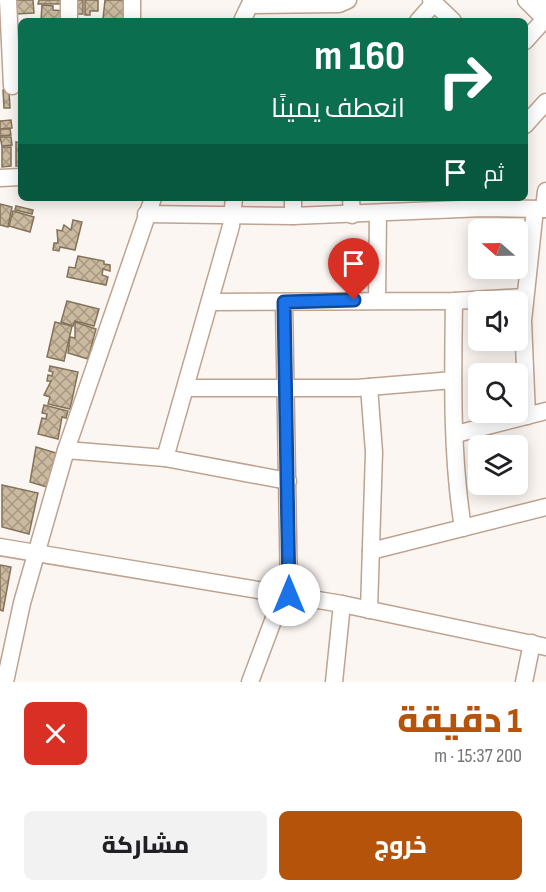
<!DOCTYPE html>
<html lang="ar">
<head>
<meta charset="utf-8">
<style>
	body { margin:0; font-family:"Sofia Sans Condensed",Cairo,sans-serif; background:#f2f2f2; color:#202124; direction:rtl; height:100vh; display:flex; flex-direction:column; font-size:22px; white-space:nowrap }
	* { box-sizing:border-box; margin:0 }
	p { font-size:20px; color:#757577 }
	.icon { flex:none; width:33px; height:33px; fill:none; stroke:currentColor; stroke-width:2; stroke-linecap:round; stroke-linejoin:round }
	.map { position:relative; height:682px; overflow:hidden; direction:ltr }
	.details { display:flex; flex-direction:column; background:#fff; flex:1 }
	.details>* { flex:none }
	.banner { position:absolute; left:18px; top:18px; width:510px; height:183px; border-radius:9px; box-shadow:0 3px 15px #0003; direction:rtl; background:#0b6e4f; color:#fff; overflow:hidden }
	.needle { width:39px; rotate:290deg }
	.controls { position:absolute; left:468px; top:219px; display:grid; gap:12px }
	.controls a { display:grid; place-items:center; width:60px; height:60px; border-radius:9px; background:#fff; box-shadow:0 3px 15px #0003; font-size:30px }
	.pin { position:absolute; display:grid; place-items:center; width:51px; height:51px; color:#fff; margin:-62px -26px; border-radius:50% 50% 50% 0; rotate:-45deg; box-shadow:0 0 6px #0007 }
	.pin .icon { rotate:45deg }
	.me { position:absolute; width:66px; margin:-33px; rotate:0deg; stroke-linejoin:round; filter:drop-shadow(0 0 4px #0008) }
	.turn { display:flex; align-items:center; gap:21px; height:126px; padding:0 24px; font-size:27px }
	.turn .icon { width:78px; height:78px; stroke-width:2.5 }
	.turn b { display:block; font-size:42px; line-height:51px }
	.then { display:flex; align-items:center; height:57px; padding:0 24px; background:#0003; gap:12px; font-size:22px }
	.round { display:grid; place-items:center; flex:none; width:63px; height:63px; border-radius:9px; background:#f2f2f2 }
	.headline { display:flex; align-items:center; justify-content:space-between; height:102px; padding:0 24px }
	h1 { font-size:36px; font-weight:800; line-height:45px; color:#b45309 }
	.cta { display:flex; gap:12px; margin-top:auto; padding:12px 24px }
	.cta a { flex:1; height:69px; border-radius:9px; background:#b45309; color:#fff; font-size:24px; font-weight:800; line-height:69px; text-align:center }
	.cta a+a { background:#f2f2f2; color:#202124 }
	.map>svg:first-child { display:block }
	.building { fill:url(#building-cross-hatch); stroke:#83735a; stroke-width:1.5 }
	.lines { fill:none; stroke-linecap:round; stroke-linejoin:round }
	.minor-casing { stroke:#bea390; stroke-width:19 }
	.minor { stroke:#fff; stroke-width:16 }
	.route-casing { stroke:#114b97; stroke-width:15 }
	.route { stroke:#1a73e8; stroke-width:10 }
</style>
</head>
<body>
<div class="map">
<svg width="546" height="682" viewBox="0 0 546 682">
	<defs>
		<pattern id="building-cross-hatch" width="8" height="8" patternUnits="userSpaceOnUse" patternTransform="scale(1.5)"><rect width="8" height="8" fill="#cbba9f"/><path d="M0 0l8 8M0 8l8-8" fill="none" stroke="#a69882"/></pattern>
	</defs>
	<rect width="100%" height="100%" fill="#fcf6f2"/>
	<g class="building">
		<path d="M15,0H33L34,13L16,14Z"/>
		<path d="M39,0H61V4H38Z"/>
		<rect x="76" y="0" width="7" height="14"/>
		<path d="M85,0H98V11H90V15H85Z"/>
		<path d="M105,0H128L126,21L103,19Z"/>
		<path d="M42,5L53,6V10L64,11V21H41Z"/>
		<path d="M3,90H9L10,108H4Z"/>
		<path d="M11,120L12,128L0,129V121Z"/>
		<path d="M0,129H10L11,135L0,136Z"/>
		<path d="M0,137H11L12,145L2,146Z"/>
		<path d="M16,142L21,143V166H16Z"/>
		<path d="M2,147H11V166L2,167Z"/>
		<path d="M0,204L12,207L8,227L0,225Z"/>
		<path d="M16,206L33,210L32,214L15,210Z"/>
		<path d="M13,211L34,217L30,232L9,226Z"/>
		<path d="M73,220L82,222L75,250L60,247L59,251L53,250L54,243H58L57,230L62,231L64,225L71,230Z"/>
		<path d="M78,256L104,261V264L110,265V271L103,269L102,275L108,277L106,285L67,277L69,267L75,268Z"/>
		<path d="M67,301L99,309L94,326L75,321L73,326L61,322Z"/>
		<path d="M55,322L72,326L64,361L47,357Z"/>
		<path d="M75,322L96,329L88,359L68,353L70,337L75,338Z"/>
		<path d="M50,366L78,372L70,409L48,404L50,397L44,395L51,381H47L48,375L52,376L53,372L49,371Z"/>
		<path d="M44,405L68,411L66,418L62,417L58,439L38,434L42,418L46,419L47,414L42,413Z"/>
		<path d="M36,447L56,453L47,487L30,482Z"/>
		<path d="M2,485L38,493L29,534L2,527Z"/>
		<path d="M0,565L11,567L3,611L0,610Z"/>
	</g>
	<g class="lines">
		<g class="minor-casing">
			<g id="minor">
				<path d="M8,0L12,86"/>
				<path d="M69,0V21"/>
				<path d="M431,0L453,21"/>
				<path d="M526,0L546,20"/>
				<path d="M250,5L339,4L348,0"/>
				<path d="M132,21V0"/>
				<path d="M242,21L252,0"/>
				<path d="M418,21L434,3"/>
				<path d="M525,41L545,19V0"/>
				<path d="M525,125L546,102"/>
				<path d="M0,178L21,177"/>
				<path d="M293,198V216"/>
				<path d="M351,198L352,215"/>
				<path d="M544,209L546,191"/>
				<path d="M146,214L293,216L484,208L546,209"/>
				<path d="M377,300L378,213"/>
				<path d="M454,301C453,376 451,453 463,528"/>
				<path d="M211,302L454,301L524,297"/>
				<path d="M284,302L289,595"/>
				<path d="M369,387L374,452L369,610"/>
				<path d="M186,388H357L453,380"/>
				<path d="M527,416L523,321L535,209"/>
				<path d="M456,434L546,411"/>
				<path d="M66,450L165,458L231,226L234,198"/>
				<path d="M165,458L288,481"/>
				<path d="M0,547L342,604L546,647"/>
				<path d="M371,551L546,507"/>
				<path d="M5,682L22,603L66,450L153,198"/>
				<path d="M250,682L283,594"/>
				<path d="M334,682L342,604"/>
				<path d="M524,682L532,643"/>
			</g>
		</g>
		<use href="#minor" class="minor"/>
	</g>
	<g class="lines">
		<g class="route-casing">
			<path id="route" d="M289,595L284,302L354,300"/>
		</g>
		<use href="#route" class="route"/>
	</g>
</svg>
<div class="controls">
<a><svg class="needle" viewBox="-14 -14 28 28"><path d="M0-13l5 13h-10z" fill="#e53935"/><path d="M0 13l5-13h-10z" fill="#757577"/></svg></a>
<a><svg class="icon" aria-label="sound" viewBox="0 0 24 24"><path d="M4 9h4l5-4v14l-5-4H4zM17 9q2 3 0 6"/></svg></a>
<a><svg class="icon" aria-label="search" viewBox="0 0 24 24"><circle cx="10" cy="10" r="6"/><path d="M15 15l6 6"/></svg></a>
<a><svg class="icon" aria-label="layers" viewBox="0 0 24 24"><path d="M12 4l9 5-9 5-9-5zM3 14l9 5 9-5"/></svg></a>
</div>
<div class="pin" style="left:354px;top:300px;background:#d93025"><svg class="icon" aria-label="arrive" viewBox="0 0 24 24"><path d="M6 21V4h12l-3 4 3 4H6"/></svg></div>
<svg class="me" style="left:289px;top:595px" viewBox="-20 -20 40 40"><circle r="19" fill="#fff"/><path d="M0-13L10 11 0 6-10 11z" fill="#1a73e8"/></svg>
<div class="banner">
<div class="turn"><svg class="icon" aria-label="right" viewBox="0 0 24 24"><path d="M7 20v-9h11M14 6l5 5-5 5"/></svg><div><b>160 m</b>انعطف يمينًا</div></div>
<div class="then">ثم<svg class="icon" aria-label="arrive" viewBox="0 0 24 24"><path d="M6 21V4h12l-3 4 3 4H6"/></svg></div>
</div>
</div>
<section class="details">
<div class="headline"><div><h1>1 دقيقة</h1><p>200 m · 15:37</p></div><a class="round" style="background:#d93025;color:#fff"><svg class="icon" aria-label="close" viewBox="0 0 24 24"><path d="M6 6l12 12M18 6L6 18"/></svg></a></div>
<div class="cta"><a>خروج</a><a>مشاركة</a></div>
</section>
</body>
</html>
